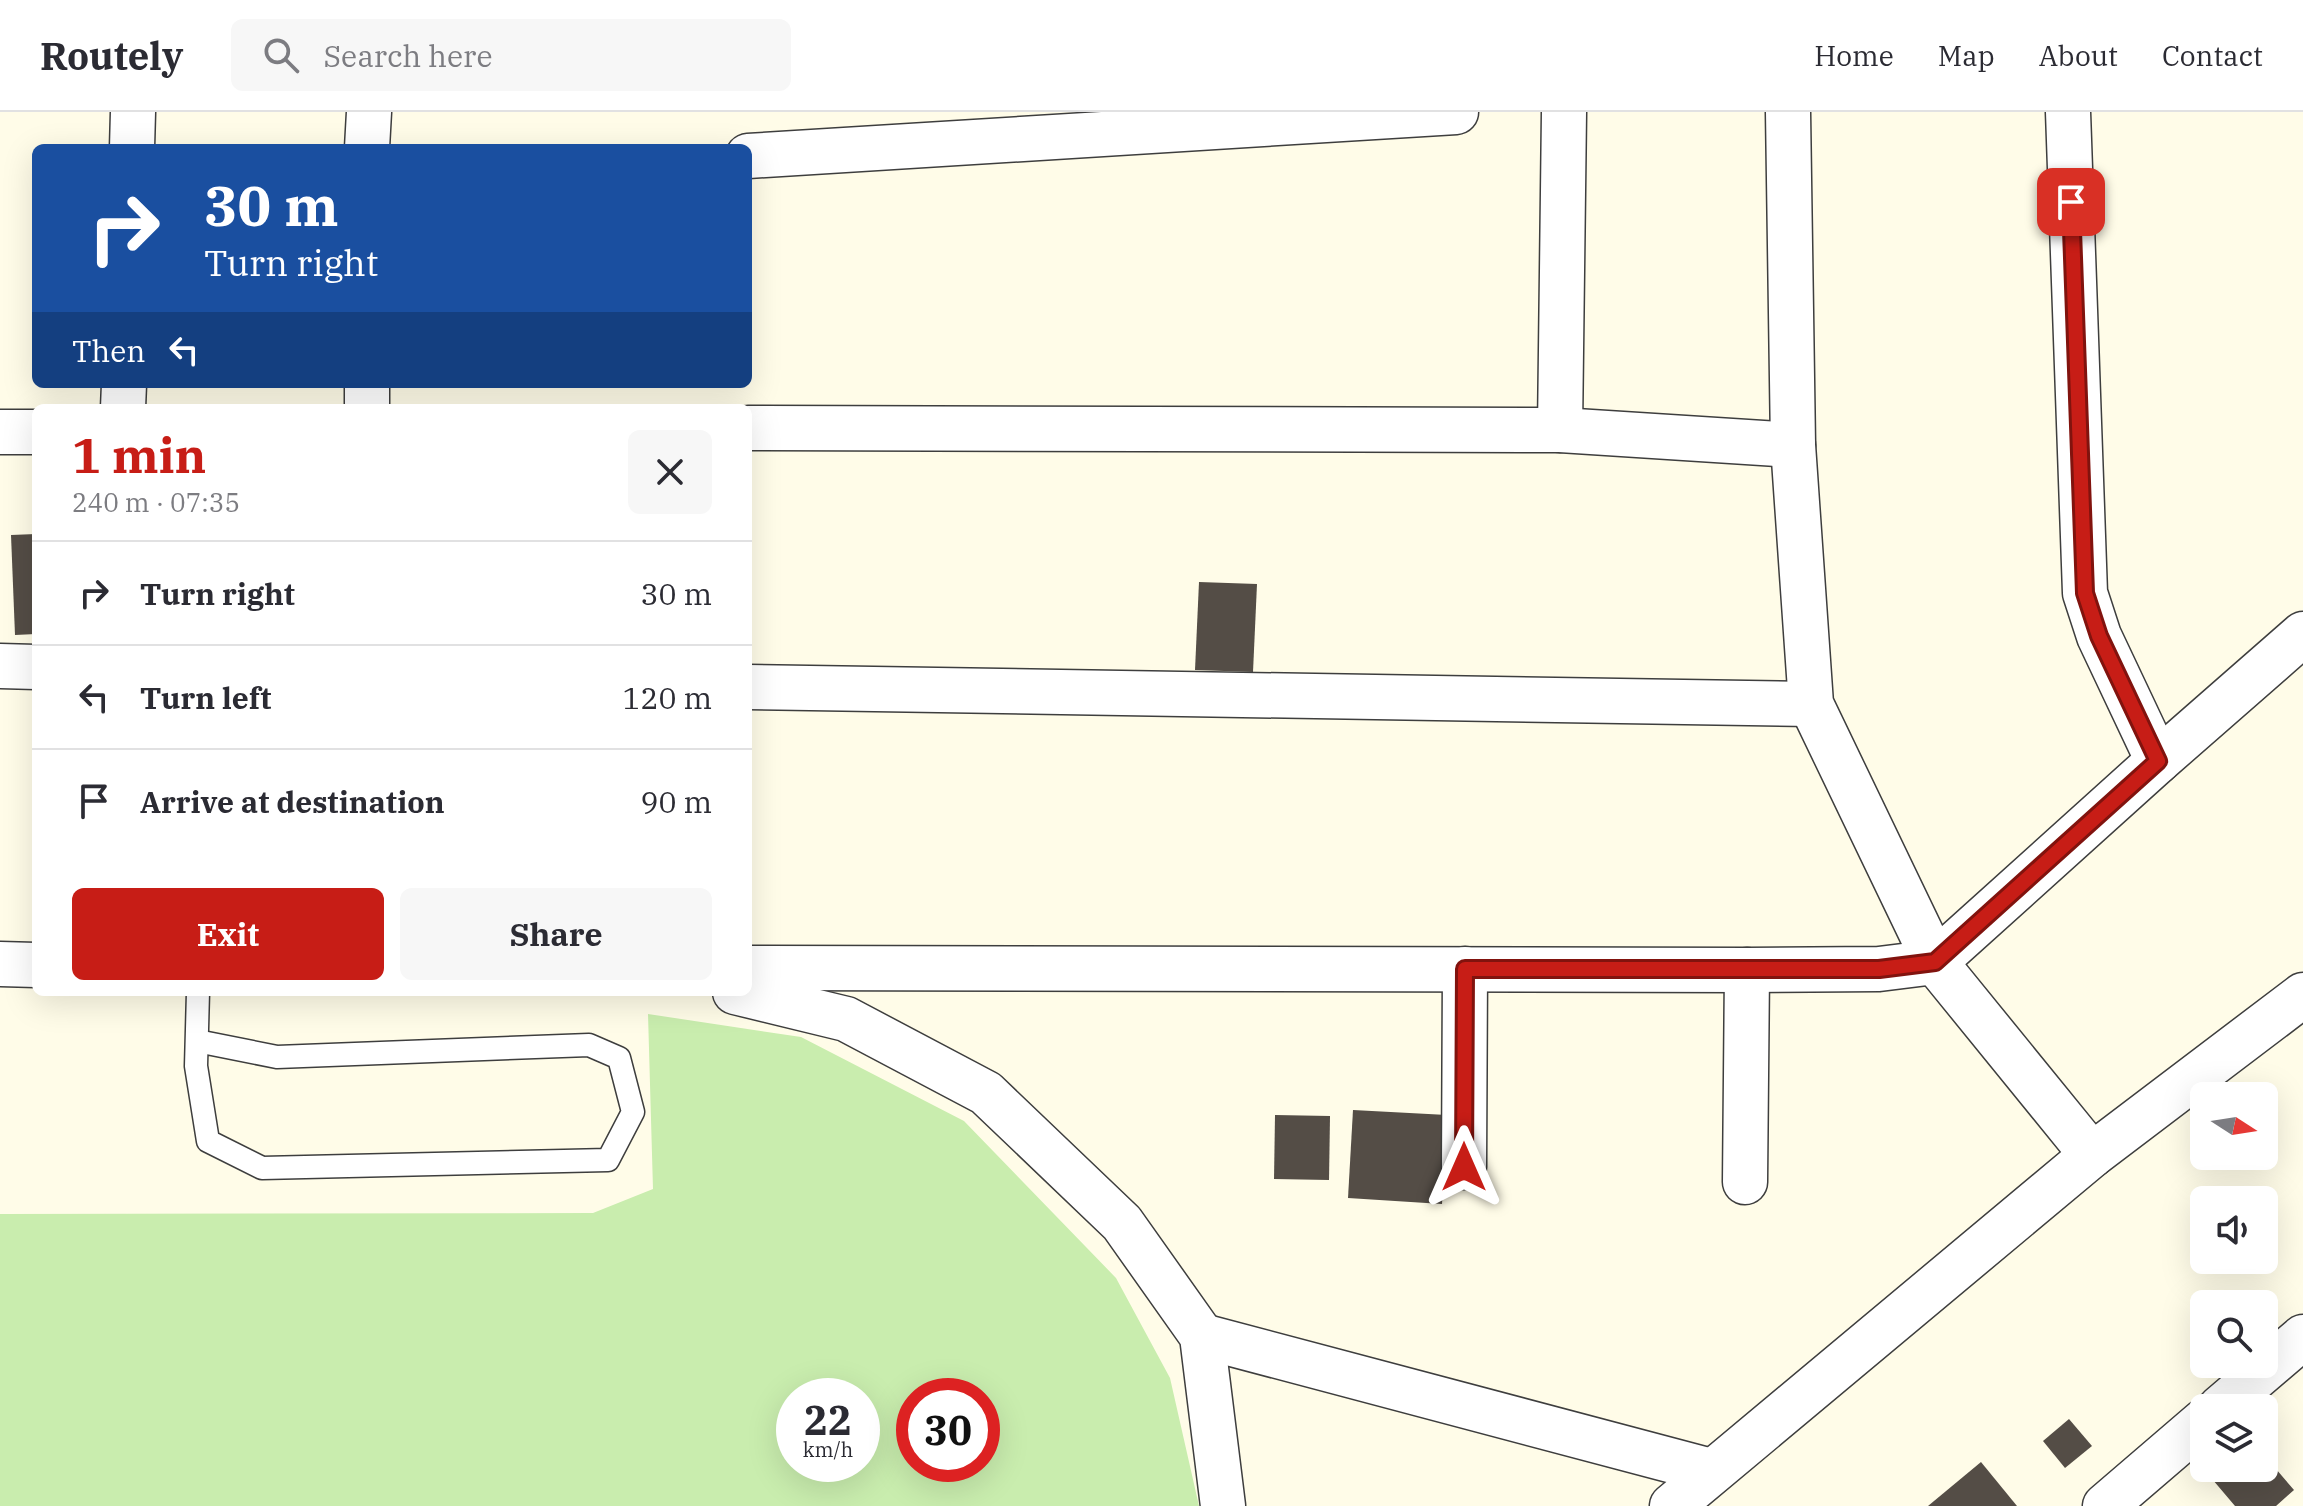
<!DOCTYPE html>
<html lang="en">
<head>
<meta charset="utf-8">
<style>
	body { margin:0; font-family:"IBM Plex Serif",serif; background:#f7f7f7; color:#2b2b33; height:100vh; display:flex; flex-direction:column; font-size:30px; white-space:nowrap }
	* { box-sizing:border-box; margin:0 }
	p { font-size:26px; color:#7c7c81 }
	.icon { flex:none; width:44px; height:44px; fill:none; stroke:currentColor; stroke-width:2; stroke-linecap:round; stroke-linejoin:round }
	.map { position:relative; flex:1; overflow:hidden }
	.side { position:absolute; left:32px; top:292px; width:720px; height:592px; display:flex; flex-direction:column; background:#fff; border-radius:12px; box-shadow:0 8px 32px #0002 }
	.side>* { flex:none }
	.guide { position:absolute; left:32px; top:32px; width:720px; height:244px; border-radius:12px; box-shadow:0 8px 32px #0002; background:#1a4fa0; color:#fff; overflow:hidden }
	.needle { width:52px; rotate:102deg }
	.tools { position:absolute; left:2190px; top:970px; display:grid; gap:16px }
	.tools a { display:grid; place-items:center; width:88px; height:88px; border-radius:12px; background:#fff; box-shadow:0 8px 32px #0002; font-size:40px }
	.speed { position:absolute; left:776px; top:1266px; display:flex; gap:16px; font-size:40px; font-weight:700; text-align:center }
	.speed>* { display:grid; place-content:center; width:104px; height:104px; border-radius:50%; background:#fff; box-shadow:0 8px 32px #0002; line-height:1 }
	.speed small { font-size:20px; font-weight:400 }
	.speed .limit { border:12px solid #d22; background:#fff; color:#111 }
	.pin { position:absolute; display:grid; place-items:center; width:68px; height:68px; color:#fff; margin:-34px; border-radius:16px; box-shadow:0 4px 12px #0006 }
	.me { position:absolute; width:88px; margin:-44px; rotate:0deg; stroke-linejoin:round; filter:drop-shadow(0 0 6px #0008) }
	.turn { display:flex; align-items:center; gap:28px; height:168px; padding:0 40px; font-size:36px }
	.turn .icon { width:104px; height:104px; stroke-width:2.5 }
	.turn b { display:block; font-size:56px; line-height:68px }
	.then { display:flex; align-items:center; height:76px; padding:0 40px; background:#0003; gap:16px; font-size:30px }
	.round { display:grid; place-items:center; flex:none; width:84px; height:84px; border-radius:12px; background:#f7f7f7 }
	.summary { display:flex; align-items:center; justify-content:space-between; height:136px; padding:0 40px }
	h1 { font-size:48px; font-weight:700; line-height:60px; color:#c71d16 }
	.cta { display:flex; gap:16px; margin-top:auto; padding:16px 40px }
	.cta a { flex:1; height:92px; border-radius:12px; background:#c71d16; color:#fff; font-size:32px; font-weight:700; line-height:92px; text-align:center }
	.cta a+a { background:#f7f7f7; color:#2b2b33 }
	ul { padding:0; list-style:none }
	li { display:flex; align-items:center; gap:24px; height:104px; padding:0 40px; border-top:2px solid #e1e1e2 }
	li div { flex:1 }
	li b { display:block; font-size:30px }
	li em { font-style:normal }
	header { display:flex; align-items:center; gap:48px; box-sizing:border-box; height:112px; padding:0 40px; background:#fff; border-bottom:2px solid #e1e1e2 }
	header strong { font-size:38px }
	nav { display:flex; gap:44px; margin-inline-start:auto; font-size:28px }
	.search { width:560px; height:72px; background:#f7f7f7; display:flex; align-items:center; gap:20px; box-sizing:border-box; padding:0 28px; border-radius:12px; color:#7c7c81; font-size:30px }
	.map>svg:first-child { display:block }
	.green { fill:#c9edae; fill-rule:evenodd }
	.building { fill:#544d46 }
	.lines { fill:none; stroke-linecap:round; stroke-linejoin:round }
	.service-casing { stroke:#3e3e3e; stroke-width:25 }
	.minor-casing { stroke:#3e3e3e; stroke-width:47 }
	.tertiary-casing { stroke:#3e3e3e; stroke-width:47 }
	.service { stroke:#fff; stroke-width:22 }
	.minor { stroke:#fff; stroke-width:44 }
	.tertiary { stroke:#fff; stroke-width:44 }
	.route-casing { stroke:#81130e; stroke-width:20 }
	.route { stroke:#c71d16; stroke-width:14 }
</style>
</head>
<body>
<header>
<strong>Routely</strong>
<div class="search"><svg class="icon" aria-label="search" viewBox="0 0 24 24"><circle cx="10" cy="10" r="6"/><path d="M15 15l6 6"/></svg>Search here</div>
<nav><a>Home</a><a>Map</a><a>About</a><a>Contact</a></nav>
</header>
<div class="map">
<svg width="2303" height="1394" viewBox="0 0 2303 1394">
	<rect width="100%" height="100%" fill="#fffce8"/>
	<path class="green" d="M648,902L801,925L964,1009L1116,1166L1170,1266L1199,1394H0V1102L593,1101L653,1077ZM794,1284H862V1352H794ZM914,1284H982V1352H914Z"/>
	<g class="building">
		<path d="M36,422V522L15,523L11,423Z"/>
		<path d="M1199,470L1257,472L1253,560L1195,558Z"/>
		<path d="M1353,998L1447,1003L1442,1092L1348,1086Z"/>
		<path d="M1275,1003L1330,1004L1329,1068L1274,1067Z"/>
		<path d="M2069,1307L2092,1334L2065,1356L2043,1329Z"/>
		<path d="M2264,1343L2294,1378L2276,1394H2235L2207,1361L2213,1356H2264Z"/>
		<path d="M1981,1350L2017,1394H1928Z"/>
	</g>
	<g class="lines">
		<g class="service-casing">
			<path id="service" d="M197,929L277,945L589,933L619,946L633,1000L608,1048L262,1056L208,1029L196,954L198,880"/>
		</g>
		<g class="minor-casing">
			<g id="minor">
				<path d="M1788,0L1793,333L1811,592L1935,850L2092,1043"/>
				<path d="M2068,0L2085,481L2099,524L2158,649"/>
				<path d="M132,36L133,0"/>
				<path d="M367,36L369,0"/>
				<path d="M748,44L1456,0"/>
				<path d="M367,272V296"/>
				<path d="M123,296L124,272"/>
				<path d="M748,316L1560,318L1793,333"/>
				<path d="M1560,318L1564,0"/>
				<path d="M0,320H36"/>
				<path d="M0,554L36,555"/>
				<path d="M748,575L1811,592"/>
				<path d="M748,856L1747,858L1879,857L1935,850L2158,649L2303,522"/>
				<path d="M1464,1055L1465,857"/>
				<path d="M1745,1070L1747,858"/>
				<path d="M1202,1224L1711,1359"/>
				<path d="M2220,1296L2303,1225"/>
				<path d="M1672,1394L2092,1043L2303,883"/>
				<path d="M2105,1394L2204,1309"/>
			</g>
		</g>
		<g class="tertiary-casing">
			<g id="tertiary">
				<path d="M0,852L36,853"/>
				<path d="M735,880L846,907L986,981L1122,1111L1202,1224L1223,1394"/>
			</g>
		</g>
		<use href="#service" class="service"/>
		<use href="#minor" class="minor"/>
		<use href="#tertiary" class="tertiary"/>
	</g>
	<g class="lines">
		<g class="route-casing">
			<path id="route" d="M1464,1055L1465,857H1879L1935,850L2158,649L2099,524L2085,481L2071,90"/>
		</g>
		<use href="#route" class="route"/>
	</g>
</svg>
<div class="tools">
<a><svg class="needle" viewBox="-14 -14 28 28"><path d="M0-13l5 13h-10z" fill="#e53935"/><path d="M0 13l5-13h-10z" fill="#7c7c81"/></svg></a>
<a><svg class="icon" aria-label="sound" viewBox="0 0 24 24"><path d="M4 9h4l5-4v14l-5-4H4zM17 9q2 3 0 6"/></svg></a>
<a><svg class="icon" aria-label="search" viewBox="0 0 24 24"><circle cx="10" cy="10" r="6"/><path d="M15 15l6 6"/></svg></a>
<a><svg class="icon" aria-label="layers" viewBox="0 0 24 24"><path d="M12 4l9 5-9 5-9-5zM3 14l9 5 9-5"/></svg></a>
</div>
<div class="speed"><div>22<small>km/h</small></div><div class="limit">30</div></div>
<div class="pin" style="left:2071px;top:90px;background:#d93025"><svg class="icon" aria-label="arrive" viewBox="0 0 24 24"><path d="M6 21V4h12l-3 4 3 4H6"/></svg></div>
<svg class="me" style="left:1464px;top:1055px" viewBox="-20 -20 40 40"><path d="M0-17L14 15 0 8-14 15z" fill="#c71d16" stroke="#fff" stroke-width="4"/></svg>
<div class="guide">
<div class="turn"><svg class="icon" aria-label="right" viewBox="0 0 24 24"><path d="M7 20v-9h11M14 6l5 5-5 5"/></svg><div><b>30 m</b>Turn right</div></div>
<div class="then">Then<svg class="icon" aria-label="left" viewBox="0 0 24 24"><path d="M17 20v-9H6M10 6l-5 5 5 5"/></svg></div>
</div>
<section class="side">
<div class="summary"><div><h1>1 min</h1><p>240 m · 07:35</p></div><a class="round"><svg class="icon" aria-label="close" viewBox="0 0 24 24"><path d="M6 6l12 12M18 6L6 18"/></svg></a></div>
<ul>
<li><svg class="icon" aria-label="right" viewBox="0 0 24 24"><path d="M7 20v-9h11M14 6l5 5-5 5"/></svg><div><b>Turn right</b></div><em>30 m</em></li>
<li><svg class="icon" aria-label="left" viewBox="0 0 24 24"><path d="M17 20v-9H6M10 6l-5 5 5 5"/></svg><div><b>Turn left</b></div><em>120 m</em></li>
<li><svg class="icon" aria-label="arrive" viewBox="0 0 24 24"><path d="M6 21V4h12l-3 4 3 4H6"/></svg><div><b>Arrive at destination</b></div><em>90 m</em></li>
</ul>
<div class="cta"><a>Exit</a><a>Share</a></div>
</section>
</div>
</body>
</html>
